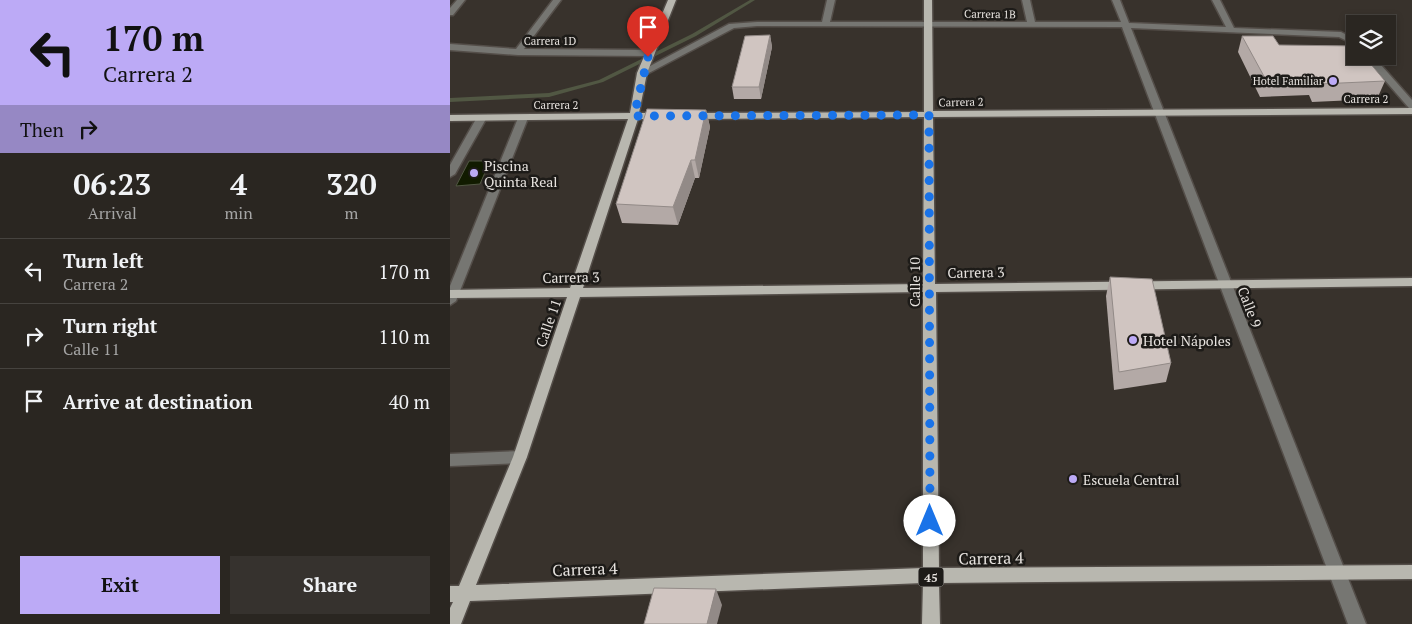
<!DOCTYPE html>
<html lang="en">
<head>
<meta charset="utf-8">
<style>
	body { margin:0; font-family:"PT Serif",serif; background:#36322e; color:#f1f3f6; height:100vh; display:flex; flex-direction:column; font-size:19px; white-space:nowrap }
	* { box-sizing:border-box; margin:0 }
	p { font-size:16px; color:#a5a5a5 }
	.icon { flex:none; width:28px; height:28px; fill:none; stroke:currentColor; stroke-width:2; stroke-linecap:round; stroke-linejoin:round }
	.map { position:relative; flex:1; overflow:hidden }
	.drawer { display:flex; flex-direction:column; background:#2a2621; width:450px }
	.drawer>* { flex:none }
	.top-card { background:#bcaaf6; color:#111; overflow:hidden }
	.tools { position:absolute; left:896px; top:15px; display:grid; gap:10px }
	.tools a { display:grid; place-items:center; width:50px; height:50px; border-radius:0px; background:#2a2621; box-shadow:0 2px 8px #0003,0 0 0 1px #46433f; font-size:25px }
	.pin { position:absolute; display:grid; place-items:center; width:42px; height:42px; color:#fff; margin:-51px -21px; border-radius:50% 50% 50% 0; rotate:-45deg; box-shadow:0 0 5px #0007 }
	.pin .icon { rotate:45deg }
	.me { position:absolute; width:55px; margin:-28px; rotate:0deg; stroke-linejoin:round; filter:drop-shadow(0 0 4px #0008) }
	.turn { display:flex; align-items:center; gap:18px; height:105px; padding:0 20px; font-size:22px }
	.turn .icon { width:65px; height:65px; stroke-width:2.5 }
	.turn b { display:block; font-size:35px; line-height:42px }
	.then { display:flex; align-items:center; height:48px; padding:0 20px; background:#0003; gap:10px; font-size:19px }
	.eta { display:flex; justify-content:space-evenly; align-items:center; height:85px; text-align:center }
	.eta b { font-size:30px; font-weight:700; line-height:35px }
	.primary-button { display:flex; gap:10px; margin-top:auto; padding:10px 20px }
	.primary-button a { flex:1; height:58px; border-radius:0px; background:#bcaaf6; color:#111; font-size:20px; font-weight:700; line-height:58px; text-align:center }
	.primary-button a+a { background:#36322e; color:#f1f3f6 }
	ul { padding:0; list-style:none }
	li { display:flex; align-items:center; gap:15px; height:65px; padding:0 20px; border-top:1px solid #46433f }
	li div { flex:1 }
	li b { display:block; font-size:19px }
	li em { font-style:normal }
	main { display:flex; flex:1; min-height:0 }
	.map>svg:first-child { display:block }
	.water { fill:#111b00; stroke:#515743 }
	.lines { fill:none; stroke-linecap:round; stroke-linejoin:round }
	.stream { fill:#515743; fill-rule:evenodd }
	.minor-casing { stroke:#544e49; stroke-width:3 }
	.major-casing { stroke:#544e49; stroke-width:3 }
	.minor { fill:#767672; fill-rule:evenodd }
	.major { fill:#b8b7af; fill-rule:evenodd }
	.wall { fill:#b3a9a6 }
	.shaded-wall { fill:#928a87 }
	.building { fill:#d0c5c1; stroke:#928a87 }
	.route { stroke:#1a73e8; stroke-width:9; stroke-dasharray:0 16.2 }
	.poi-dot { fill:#bcaaf6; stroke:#1d1b18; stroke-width:2 }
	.labels { text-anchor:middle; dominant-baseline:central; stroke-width:5; stroke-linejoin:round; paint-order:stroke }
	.far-street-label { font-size:11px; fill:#e7e3df; stroke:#1d1b18 }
	.far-poi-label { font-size:11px; fill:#e7e3df; stroke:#1d1b18; text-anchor:end }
	.shield { fill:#1d1b18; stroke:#aaa7a3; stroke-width:1 }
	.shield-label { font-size:12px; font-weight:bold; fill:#e7e3df }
	.poi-label { font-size:14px; fill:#e7e3df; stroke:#1d1b18; text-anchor:start }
	.street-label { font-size:14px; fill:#e7e3df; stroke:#1d1b18 }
	.near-street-label { font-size:16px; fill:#e7e3df; stroke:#1d1b18 }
</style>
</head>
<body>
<main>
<section class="drawer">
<div class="top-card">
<div class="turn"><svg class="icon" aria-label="left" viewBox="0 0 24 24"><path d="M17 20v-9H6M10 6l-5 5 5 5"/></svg><div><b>170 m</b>Carrera 2</div></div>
<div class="then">Then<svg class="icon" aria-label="right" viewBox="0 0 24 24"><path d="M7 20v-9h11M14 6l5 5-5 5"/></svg></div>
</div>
<div class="eta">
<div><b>06:23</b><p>Arrival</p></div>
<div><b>4</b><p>min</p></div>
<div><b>320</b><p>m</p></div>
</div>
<ul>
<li><svg class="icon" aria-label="left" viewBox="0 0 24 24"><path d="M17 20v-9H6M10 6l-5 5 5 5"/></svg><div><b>Turn left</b><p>Carrera 2</p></div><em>170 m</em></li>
<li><svg class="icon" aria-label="right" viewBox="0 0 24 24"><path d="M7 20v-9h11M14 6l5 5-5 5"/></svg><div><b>Turn right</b><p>Calle 11</p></div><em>110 m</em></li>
<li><svg class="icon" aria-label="arrive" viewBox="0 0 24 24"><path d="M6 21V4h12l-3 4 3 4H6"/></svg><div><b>Arrive at destination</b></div><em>40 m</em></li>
</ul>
<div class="primary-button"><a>Exit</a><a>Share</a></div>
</section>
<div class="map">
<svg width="962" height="624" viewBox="0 0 962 624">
	<rect width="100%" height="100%" fill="#38322c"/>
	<path class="water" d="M19,161H40L30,184L6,186Z"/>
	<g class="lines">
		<path class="stream" d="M300,0H305L246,36L153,82L99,97L0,102V98L99,93L149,80L242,34Z"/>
		<g class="minor-casing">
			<g id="minor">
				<path d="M7,0H15L3,15H0V8Z"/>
				<path d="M103,0H111L74,49L200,50L204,53L200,56L68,55L0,50V44L66,49Z"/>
				<path d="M377,0H385L380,22H577L572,0H580L585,22H671L662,0H670L679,23L776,27L762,0H770L784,28L891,32L905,39V45L889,37L681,28L916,624H898L672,27L307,26L284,28L195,75L187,73L279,24L307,22H372Z"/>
				<path d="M914,56H923L962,100V109L959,108Z"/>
				<path d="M73,115L78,118L6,301L0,305V286L68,118Z"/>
				<path d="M31,116L36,119L5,174L0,177V165L26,119Z"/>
				<path d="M70,451L75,453L77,457L75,461L70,463L0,466V454Z"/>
			</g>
		</g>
		<g class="major-casing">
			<path id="major" d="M218,0H226L197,73L189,113H212L217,116L212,119H188L133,288L473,284L474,117L242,119L237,116L242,113L474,112V0H482L483,111L962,108V114L483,117L485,284L962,278V286L486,292L489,568L962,565V579L489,583L490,624H472L473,583L20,601L11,624H0V608L3,602H0V586H9L63,457L117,297L0,298V290L120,288L178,119L0,121V115L180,113L187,73ZM473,292V568L26,585L77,457L130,297Z"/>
		</g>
		<use href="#minor" class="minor"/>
		<use href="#major" class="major"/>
	</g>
	<g class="wall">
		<path d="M320,35L322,47L311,99H284L282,87Z"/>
		<path d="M792,36L829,45L935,81L927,99L862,102L859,95L810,97L788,52Z"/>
		<path d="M256,110L260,127L249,178H245L228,225L172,223L166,204Z"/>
		<path d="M660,277L721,363L716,382L664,390L656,296Z"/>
	</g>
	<g class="shaded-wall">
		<path d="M320,35L322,47L311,99L309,87Z"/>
		<path d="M256,110L260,127L249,178L245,160Z"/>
		<path d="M241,160L245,178L228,225L223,207Z"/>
		<path d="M266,589L272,605L267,624H257Z"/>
	</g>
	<g class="building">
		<path d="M320,35L309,87H282L295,36Z"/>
		<path d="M792,36H823L829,45L905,46V56H914L935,81L869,84L865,78L816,80Z"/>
		<path d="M197,109L256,110L245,160H241L223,207L166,204Z"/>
		<path d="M660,277L702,279L721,363L669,372Z"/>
		<path d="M204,588L266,589L257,624H194Z"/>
	</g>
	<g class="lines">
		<path class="route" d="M198,57L184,116L479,115L480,521"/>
	</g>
	<g class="poi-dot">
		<circle cx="883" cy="81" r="5"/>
		<circle cx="24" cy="173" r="5"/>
		<circle cx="683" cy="340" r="5"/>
		<circle cx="623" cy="479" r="5"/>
	</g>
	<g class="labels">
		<g class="far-street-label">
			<text transform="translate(540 14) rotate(1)">Carrera 1B</text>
			<text x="100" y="41">Carrera 1D</text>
			<text x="916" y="99">Carrera 2</text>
			<text transform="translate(511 102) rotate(-1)">Carrera 2</text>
			<text x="106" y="105">Carrera 2</text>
		</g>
		<g class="far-poi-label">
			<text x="873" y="81">Hotel Familiar</text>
		</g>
		<rect class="shield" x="468.5" y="567.5" width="25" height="19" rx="4"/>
		<g class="shield-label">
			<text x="481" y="577">45</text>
		</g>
		<g class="poi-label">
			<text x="34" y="165">Piscina<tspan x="34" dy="16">Quinta Real</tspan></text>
			<text x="693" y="340">Hotel Nápoles</text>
			<text x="633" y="479">Escuela Central</text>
		</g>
		<g class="street-label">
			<text transform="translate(526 272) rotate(-1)">Carrera 3</text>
			<text transform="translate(121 277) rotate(-1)">Carrera 3</text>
			<text transform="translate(464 282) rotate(-90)">Calle 10</text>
			<text transform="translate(800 307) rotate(69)">Calle 9</text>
			<text transform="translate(98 323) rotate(-71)">Calle 11</text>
		</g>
		<g class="near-street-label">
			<text transform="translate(541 558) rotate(-1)">Carrera 4</text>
			<text transform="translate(135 569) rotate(-2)">Carrera 4</text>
		</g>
	</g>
</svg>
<div class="tools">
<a><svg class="icon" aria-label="layers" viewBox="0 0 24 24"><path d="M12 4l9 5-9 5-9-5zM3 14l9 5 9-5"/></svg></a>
</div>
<div class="pin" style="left:198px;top:57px;background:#d93025"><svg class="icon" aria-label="arrive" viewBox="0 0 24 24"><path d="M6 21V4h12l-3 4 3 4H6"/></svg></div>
<svg class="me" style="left:480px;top:521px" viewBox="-20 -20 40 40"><circle r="19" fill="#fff"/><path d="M0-13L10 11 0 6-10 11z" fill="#1a73e8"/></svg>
</div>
</main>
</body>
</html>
